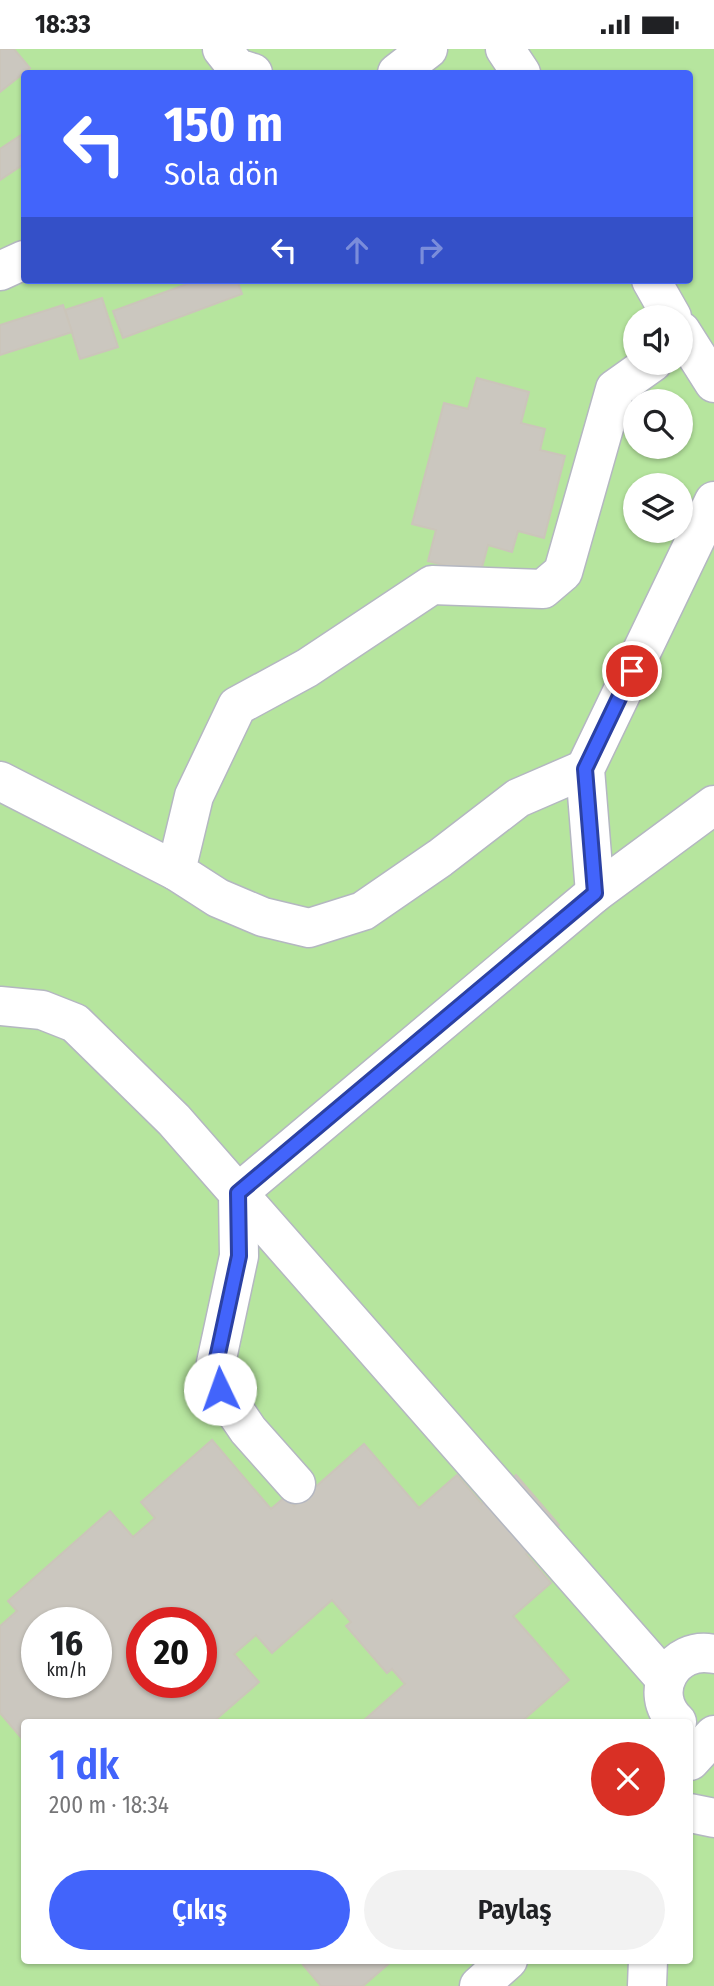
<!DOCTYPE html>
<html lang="tr">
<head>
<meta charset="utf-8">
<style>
	body { margin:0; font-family:"Fira Sans Condensed",sans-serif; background:#f2f2f2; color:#202124; height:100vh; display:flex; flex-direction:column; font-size:26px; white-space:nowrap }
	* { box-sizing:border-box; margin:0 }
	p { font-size:23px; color:#757577 }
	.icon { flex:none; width:38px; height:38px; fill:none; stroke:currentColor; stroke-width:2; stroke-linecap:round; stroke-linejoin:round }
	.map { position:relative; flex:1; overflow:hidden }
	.details { position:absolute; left:21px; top:1670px; width:672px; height:245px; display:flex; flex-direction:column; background:#fff; border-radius:7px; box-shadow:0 2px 5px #0004 }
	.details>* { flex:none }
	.banner { position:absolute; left:21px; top:21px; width:672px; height:214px; border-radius:7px; box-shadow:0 2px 5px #0004; background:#4264fb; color:#fff; overflow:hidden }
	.controls { position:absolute; left:623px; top:256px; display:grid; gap:14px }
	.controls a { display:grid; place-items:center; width:70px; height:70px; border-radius:50%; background:#fff; box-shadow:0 2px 5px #0004; font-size:35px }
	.speed { position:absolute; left:21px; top:1558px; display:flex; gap:14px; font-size:35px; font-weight:700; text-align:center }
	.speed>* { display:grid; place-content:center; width:91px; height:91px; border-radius:50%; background:#fff; box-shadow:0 2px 5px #0004; line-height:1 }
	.speed small { font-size:18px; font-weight:400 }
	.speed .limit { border:10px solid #d22; background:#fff; color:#111 }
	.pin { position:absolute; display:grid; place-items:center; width:60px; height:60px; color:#fff; margin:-30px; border:4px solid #fff; border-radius:50%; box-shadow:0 2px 7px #0007 }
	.me { position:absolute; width:77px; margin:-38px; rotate:357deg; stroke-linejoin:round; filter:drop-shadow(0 0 5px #0008) }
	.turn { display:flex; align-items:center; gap:24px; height:147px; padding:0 28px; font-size:32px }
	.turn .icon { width:91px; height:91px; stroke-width:2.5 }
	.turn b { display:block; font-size:49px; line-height:60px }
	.lanes { display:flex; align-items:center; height:66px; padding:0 28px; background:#0003; justify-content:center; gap:35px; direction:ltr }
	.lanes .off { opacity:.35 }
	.round { display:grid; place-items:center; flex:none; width:74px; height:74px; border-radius:37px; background:#f2f2f2 }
	.overview { display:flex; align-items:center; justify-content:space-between; height:119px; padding:0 28px }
	h1 { font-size:42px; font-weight:600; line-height:52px; color:#4264fb }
	.action { display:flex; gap:14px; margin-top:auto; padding:14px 28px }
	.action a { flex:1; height:80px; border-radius:42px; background:#4264fb; color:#fff; font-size:28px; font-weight:600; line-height:80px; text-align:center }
	.action a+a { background:#f2f2f2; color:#202124 }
	.status { display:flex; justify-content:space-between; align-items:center; height:49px; padding:0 35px; background:#fff; direction:ltr }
	.status svg { height:19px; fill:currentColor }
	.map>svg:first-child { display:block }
	.green { fill:#b6e59e; fill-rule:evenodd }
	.building { fill:#cbc7bf; stroke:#cbc5ba; stroke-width:2; fill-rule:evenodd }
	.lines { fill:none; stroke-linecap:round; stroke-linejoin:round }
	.minor-casing { stroke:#b4b7c1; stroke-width:41 }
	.minor { stroke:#fff; stroke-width:38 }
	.route-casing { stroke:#2b41a3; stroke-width:18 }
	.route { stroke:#4264fb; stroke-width:12 }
</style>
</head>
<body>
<div class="status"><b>18:33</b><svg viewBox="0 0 49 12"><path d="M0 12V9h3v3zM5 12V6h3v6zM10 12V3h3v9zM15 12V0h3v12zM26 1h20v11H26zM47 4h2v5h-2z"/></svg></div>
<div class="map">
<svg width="714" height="1937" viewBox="0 0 714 1937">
	<rect width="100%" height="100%" fill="#efe9e1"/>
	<path class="green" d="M0,0H714V1937H0ZM24,24H690V231H24ZM635,268H681V313H635ZM635,352H681V397H635ZM635,436H681V481H635ZM37,1573H96V1633H37ZM142,1573H201V1633H142ZM24,1673H690V1911H24Z"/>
	<g class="building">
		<path d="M0,0H14L30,19L0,43Z"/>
		<path d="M24,84V115L0,131V100Z"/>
		<path d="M198,231H237L242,245L123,289L113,262Z"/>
		<path d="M102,249L118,298L80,310L65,261Z"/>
		<path d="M63,256L72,283L0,306V276Z"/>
		<path d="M477,329L529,343L521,374L545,380L540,401L565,407L544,489L518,482L512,503L488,496L480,526L428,512L436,481L412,475L444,354L468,360Z"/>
		<path d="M212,1391L271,1460L286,1447L294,1457L364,1395L419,1459L457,1426L482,1455L516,1426L559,1476L526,1505L551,1534L513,1567L569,1631L521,1673H362L405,1635L392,1620L387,1624L346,1577L351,1573L332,1551L272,1604L256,1586L234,1605L259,1633L213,1673H24V1692L0,1664V1577L17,1562L8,1552L110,1462L133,1488L155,1469L141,1453ZM37,1573H96V1633H37ZM142,1573H201V1633H142Z"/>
		<path d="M299,1911H393L363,1937H321Z"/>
	</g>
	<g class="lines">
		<g class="minor-casing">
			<g id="minor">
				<path d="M222,0L237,19L253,24"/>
				<path d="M505,0L521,24"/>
				<path d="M397,24L428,0"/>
				<path d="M0,222L24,211"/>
				<path d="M651,231L672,268"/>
				<path d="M681,282L714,334"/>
				<path d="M585,720L518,749L440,809L363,862L309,879L263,868L218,849L176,822L194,747L237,657L307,619L432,536L543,540L563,523L615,340L653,313"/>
				<path d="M0,732L176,822"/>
				<path d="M595,844L585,720L714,452"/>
				<path d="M0,957L42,961L75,974L174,1071L238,1144L239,1207L216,1314L220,1340L248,1381L296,1435"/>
				<path d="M665,1630L238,1144L595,844L714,756"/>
				<path d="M677,1673C646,1644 673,1596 714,1605"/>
				<path d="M690,1712L714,1686"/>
				<path d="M690,1764L714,1769"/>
				<path d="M479,1937L508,1911"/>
				<path d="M647,1937L648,1911"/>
			</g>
		</g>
		<use href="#minor" class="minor"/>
	</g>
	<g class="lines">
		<g class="route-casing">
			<path id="route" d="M220,1340L216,1314L239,1207L238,1144L595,844L585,720L632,622"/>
		</g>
		<use href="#route" class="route"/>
	</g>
</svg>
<div class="controls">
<a><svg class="icon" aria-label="sound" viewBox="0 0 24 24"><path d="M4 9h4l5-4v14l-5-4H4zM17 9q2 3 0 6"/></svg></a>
<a><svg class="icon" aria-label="search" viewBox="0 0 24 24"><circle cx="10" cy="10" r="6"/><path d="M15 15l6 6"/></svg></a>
<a><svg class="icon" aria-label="layers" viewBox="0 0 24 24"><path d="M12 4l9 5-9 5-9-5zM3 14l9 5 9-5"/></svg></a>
</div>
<div class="speed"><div>16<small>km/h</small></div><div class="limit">20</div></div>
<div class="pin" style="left:632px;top:622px;background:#d93025"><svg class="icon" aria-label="arrive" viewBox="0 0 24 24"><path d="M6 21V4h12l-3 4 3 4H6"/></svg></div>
<svg class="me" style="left:220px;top:1340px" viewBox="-20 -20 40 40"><circle r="19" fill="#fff"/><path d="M0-13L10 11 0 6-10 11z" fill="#4264fb"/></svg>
<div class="banner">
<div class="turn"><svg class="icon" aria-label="left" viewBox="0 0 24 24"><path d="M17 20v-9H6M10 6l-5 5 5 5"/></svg><div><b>150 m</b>Sola dön</div></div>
<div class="lanes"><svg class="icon" aria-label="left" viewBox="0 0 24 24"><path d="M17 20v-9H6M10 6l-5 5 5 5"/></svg><svg class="icon off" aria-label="ahead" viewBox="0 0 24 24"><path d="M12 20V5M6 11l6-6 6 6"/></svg><svg class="icon off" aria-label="right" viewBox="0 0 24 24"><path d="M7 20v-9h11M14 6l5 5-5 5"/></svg></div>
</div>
<section class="details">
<div class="overview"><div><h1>1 dk</h1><p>200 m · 18:34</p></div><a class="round" style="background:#d93025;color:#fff"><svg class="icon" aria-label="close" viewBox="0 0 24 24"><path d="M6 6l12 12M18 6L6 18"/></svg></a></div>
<div class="action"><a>Çıkış</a><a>Paylaş</a></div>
</section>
</div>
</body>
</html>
